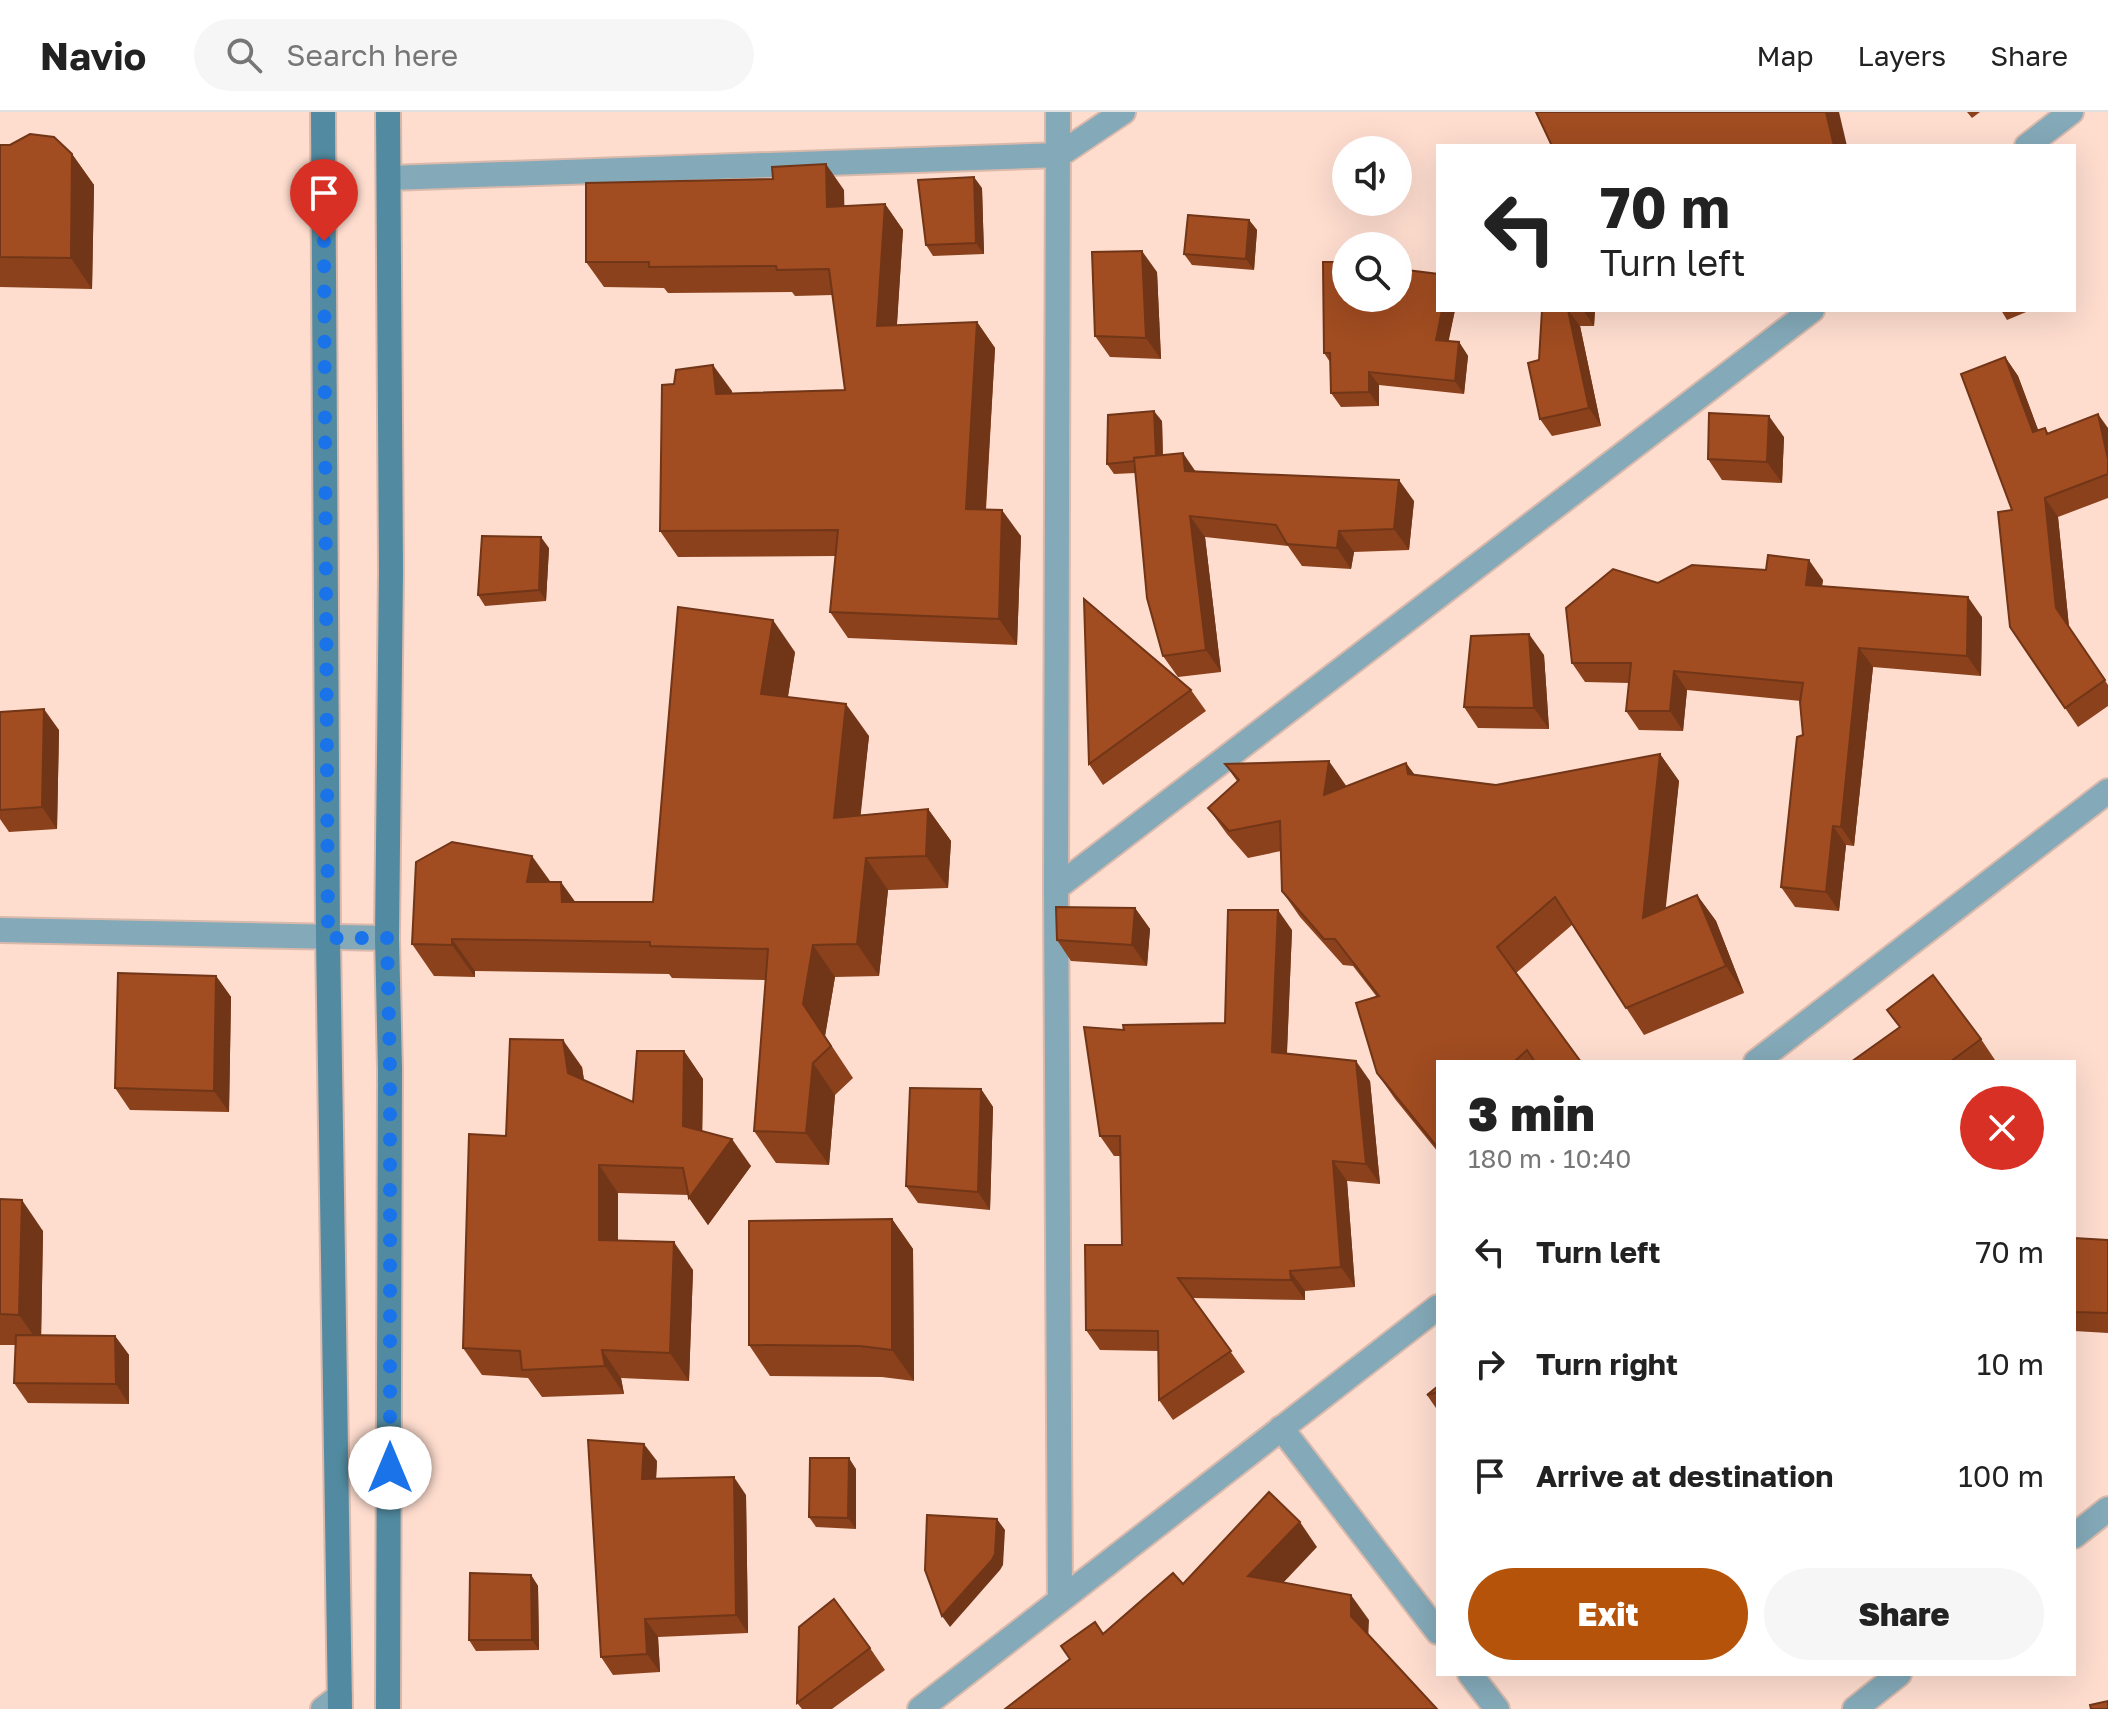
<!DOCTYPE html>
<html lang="en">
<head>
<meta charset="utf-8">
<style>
	body { margin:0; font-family:"Golos Text",sans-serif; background:#f6f6f6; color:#222; height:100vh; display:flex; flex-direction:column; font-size:30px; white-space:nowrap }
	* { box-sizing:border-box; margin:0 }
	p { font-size:26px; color:#767676 }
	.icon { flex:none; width:44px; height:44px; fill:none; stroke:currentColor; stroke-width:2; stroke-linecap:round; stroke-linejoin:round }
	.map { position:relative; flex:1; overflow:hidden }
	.sheet { position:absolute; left:1436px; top:948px; width:640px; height:616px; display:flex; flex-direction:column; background:#fff; border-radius:0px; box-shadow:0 8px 32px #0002 }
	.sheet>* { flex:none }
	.top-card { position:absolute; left:1436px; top:32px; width:640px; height:168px; border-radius:0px; box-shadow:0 8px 32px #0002; background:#fff; color:#222; overflow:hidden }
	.controls { position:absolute; left:1332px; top:24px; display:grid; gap:16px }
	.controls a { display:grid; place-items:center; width:80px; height:80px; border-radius:50%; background:#fff; box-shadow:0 8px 32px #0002; font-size:40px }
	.pin { position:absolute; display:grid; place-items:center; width:68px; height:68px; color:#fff; margin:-82px -34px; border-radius:50% 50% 50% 0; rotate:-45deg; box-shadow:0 0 8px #0007 }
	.pin .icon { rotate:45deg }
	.me { position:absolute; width:88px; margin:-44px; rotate:0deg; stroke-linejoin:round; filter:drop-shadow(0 0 6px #0008) }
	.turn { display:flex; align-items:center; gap:28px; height:168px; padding:0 32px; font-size:36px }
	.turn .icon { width:104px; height:104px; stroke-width:2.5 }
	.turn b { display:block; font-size:56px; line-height:68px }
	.round { display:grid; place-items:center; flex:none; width:84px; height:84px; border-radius:42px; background:#f6f6f6 }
	.summary { display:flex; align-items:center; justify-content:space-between; height:136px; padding:0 32px }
	h1 { font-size:48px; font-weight:800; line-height:60px }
	.cta { display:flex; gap:16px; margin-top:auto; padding:16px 32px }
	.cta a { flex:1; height:92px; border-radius:48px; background:#b45309; color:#fff; font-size:32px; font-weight:800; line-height:92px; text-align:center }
	.cta a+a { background:#f6f6f6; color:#222 }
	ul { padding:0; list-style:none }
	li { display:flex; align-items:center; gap:24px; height:112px; padding:0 32px }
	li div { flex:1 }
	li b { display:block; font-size:30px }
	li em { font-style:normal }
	header { display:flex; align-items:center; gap:48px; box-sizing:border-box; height:112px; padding:0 40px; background:#fff; border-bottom:2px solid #e0e0e0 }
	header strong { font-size:38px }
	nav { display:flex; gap:44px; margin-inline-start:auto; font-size:28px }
	.search { width:560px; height:72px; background:#f6f6f6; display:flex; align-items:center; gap:20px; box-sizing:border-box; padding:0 28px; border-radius:44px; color:#767676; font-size:30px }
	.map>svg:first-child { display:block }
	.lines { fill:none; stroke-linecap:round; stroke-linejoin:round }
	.street-casing { stroke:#d9b9ab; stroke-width:28 }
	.secondary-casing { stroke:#d9b9ab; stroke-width:28 }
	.street { stroke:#84a9b8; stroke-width:24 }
	.secondary { stroke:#528ba1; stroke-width:24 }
	.wall { fill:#8a411c }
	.shaded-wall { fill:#713517 }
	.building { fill:#a14c21; stroke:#713517; stroke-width:2 }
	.route { stroke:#1a73e8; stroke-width:14; stroke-dasharray:0 25.2 }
</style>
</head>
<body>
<header>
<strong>Navio</strong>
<div class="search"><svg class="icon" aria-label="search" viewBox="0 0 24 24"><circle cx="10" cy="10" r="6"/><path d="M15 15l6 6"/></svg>Search here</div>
<nav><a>Map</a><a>Layers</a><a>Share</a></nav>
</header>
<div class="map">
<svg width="2108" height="1597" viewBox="0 0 2108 1597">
	<rect width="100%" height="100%" fill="#feddcf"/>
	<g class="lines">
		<g class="street-casing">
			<g id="street">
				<path d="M1058,0L1056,776L1060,1487"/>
				<path d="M2027,34L2071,0"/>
				<path d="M389,66L1059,43L1123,0"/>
				<path d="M1056,776L1812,198"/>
				<path d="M0,818L387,826"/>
				<path d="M1756,950L2108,679"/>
				<path d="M1281,1316L1438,1520"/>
				<path d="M2074,1424L2108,1397"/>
				<path d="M1470,1562L1497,1597"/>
				<path d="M323,1597L340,1584"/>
				<path d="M920,1597L1438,1195"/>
				<path d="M1855,1597L1899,1562"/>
			</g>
		</g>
		<g class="secondary-casing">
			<g id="secondary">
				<path d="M323,0L328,826L340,1597"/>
				<path d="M388,0L391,458L387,826L390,958L388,1597"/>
			</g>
		</g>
		<use href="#street" class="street"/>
		<use href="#secondary" class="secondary"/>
	</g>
	<g class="wall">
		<path d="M1967,0H1980L1972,6Z"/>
		<path d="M0,33L72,42L94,73L92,177L0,175Z"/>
		<path d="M982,76L984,142L933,144L926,133Z"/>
		<path d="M844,78V94L885,92L903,118L897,213L977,210L995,236L986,398L1021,424L1017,533L848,526L830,500L836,444L678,445L660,419L732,279V282L845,278L833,183L795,184L792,180L668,181L664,176L604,175L586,150Z"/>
		<path d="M1249,108L1257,118L1254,158L1192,153L1184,142Z"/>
		<path d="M1157,160L1161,247L1110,245L1095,224Z"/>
		<path d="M1438,198H1455L1448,229L1459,230L1468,244L1464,282L1379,273V294L1341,295L1331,281L1330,250L1324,241Z"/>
		<path d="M1542,198H1595L1594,214H1580L1601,314L1552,324L1540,307L1539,248Z"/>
		<path d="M2001,198H2031L2007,208Z"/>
		<path d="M2005,245L2018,264L2038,318L2045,316L2049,322L2108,316V386L2058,405L2069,515L2108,573V594L2078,615L2010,515L2012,398Z"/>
		<path d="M1162,309L1163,343L1196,359L1414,389L1409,438L1354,440L1351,457L1302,454L1288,434L1205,425L1221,560L1178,565L1163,544L1136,361L1114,362L1107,352Z"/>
		<path d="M1784,325L1782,371L1722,368L1708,347Z"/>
		<path d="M549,436L546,489L485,494L478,483Z"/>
		<path d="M1823,468L1822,474L1982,505L1981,564L1873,555L1854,734L1846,733L1839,799L1795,795L1781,775L1803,623L1801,589L1687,578L1683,619L1639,618L1626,599L1629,571L1585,570L1572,551Z"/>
		<path d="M795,540L788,585L869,624L860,703L928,697L951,729L948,776L888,778L879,864L835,865L825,924L853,966L835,983L829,1053L776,1051L754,1019L766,868L672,866L669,862L475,859V865L434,864L412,832L551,770L575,790H653Z"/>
		<path d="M1544,543L1549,617L1478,616L1464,595Z"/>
		<path d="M1191,578L1206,599L1103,673L1089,652Z"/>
		<path d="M0,600L59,618L57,717L9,720L0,707Z"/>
		<path d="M1660,642L1679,669L1665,796L1697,783L1716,809L1744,881L1644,923L1572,813L1516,861L1581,950H1438V1040L1395,987L1377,961V885L1353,854L1343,853L1300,805L1282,779L1281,739L1248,746L1227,722L1208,696L1237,669L1225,652L1347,675L1406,651L1415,663L1496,673Z"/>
		<path d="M1135,796L1150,817L1147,854L1071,849L1057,828Z"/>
		<path d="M1292,818L1287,942L1370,969L1380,1072L1347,1069L1355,1175L1305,1179V1188L1193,1186L1245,1260L1173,1308L1159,1288L1158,1239L1100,1238L1086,1218L1122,1133L1121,1044H1114L1100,1024L1124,918L1225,911Z"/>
		<path d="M216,864L231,885L229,1000L130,998L115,976Z"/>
		<path d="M1981,927L1995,948L1992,950H1851Z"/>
		<path d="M684,939L703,967L702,1019L751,1054L708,1113L689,1086V1083L618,1081V1128L693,1158L689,1269L621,1266L624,1282L542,1285L528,1266L482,1263L463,1236L506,1024L582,955L584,968L633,990Z"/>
		<path d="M981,977L993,995L990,1098L918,1091L906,1074Z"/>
		<path d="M0,1087L43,1119L41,1223L115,1224L129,1243V1292L28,1291L14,1271L16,1233H0Z"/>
		<path d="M892,1107L913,1137L914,1269L882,1265L770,1264L749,1233Z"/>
		<path d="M2074,1126L2108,1128V1221L2074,1219Z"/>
		<path d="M1438,1274V1299L1427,1283Z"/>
		<path d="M657,1349L656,1367L746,1383L748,1521L658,1525L660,1560L613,1563L601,1545Z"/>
		<path d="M856,1357V1417L816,1415L809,1405Z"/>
		<path d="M531,1463L538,1474L539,1538L476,1539L469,1528Z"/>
		<path d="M870,1536L885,1558L832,1597H802L797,1591Z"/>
	</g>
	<g class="shaded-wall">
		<path d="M1826,0H1839L1847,34H1834Z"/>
		<path d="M72,42L94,73L92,177L71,146Z"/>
		<path d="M826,52L844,78L845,121L827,95Z"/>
		<path d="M974,65L982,76L984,142L976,131Z"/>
		<path d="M885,92L903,118L895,240L877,214Z"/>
		<path d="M1249,108L1257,118L1254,158L1246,147Z"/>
		<path d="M1142,139L1157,160L1161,247L1146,226Z"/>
		<path d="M1442,198H1455L1446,242L1436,228Z"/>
		<path d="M1568,198L1580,214L1601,314L1589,296Z"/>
		<path d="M1583,198H1595L1594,214Z"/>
		<path d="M977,210L995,236L984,423L966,397Z"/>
		<path d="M1459,230L1468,244L1464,282L1455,269Z"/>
		<path d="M2005,245L2018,264L2046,339L2033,320Z"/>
		<path d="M713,253L732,279L734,308L716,282Z"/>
		<path d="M1369,260L1379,273V294L1369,280Z"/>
		<path d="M1154,299L1162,309L1163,358L1156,347Z"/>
		<path d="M2098,302L2108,316V347Z"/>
		<path d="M1769,304L1784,325L1782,371L1767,350Z"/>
		<path d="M1183,341L1198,363L1185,359Z"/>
		<path d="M1399,368L1414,389L1409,438L1394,417Z"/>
		<path d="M2045,386L2058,405L2069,515L2108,573L2056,496Z"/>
		<path d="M1002,398L1021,424L1017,533L999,507Z"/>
		<path d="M1190,404L1205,425L1221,560L1206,538Z"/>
		<path d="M1339,419L1354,440L1351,457L1337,436Z"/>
		<path d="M541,425L549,436L546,489L539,478Z"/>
		<path d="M1809,448L1823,468L1819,492L1806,473Z"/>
		<path d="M1968,485L1982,505L1981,564L1967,544Z"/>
		<path d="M773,508L795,540L783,614L761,582Z"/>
		<path d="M1529,522L1544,543L1549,617L1534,596Z"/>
		<path d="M1859,536L1873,555L1854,734L1841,715Z"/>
		<path d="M1674,559L1687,578L1683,619L1670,599Z"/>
		<path d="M846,592L869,624L857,738L834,706Z"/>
		<path d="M44,597L59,618L57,717L42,695Z"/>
		<path d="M1660,642L1679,669L1662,832L1643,806Z"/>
		<path d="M1329,649L1347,675L1324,683Z"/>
		<path d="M1406,651L1424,677L1408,662Z"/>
		<path d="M928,697L951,729L948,776L926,744Z"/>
		<path d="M1833,714L1846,733L1839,799L1826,780Z"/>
		<path d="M532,744L555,776L527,770Z"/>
		<path d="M866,746L888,778L879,864L857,832Z"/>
		<path d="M561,770L584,802L562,790Z"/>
		<path d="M1697,783L1716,809L1744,881L1726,854Z"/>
		<path d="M1135,796L1150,817L1147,854L1132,833Z"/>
		<path d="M1278,798L1292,818L1286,960L1272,940Z"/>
		<path d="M452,827L475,859V865L452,833Z"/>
		<path d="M813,833L835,865L825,924L853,966L803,892Z"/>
		<path d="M216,864L231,885L229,1000L214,979Z"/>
		<path d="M563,928L582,955L587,989L568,961Z"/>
		<path d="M684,939L703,967L702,1041L683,1014Z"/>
		<path d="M1356,949L1370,969L1380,1072L1366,1052Z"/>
		<path d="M813,951L835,983L829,1053L806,1021Z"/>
		<path d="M981,977L993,995L990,1098L978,1080Z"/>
		<path d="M732,1027L751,1054L708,1113L689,1086Z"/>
		<path d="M1333,1049L1347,1069L1355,1175L1341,1155Z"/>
		<path d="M599,1053L618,1081V1155L599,1128Z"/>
		<path d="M22,1088L43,1119L41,1234L19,1203Z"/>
		<path d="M892,1107L913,1137L914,1269L892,1238Z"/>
		<path d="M674,1130L693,1158L689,1269L670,1241Z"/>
		<path d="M1290,1159L1305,1179V1188L1291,1168Z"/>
		<path d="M115,1224L129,1243V1292L116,1272Z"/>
		<path d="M602,1238L621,1266L624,1282L605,1254Z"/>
		<path d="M644,1332L657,1349L655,1385L642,1367Z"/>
		<path d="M849,1346L856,1357V1417L848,1406Z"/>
		<path d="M734,1365L746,1383L748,1521L736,1503Z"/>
		<path d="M997,1407L1005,1418L1003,1453L1000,1458L950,1515L942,1504Z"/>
		<path d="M1300,1410L1317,1435L1266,1489L1248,1464Z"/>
		<path d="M531,1463L538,1474L539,1538L532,1528Z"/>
		<path d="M1351,1483L1369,1508L1368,1529L1351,1504Z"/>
		<path d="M645,1507L658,1525L660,1560L647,1542Z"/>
	</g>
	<g class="building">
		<path d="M1536,0H1826L1834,34H1552Z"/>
		<path d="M30,22L54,25L72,42L71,146L0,145V33H10Z"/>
		<path d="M826,52L827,95L885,92L877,214L977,210L966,397L1002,398L999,507L830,500L838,418L660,419L662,273L674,272L676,258L713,253L716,282L845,278L829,157L777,158L776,154L649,155V150H586V71L773,67L772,55Z"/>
		<path d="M974,65L976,131L926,133L918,68Z"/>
		<path d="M1188,103L1249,108L1246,147L1184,142Z"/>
		<path d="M1142,139L1146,226L1095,224L1092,140Z"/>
		<path d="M1323,150H1346V186H1398V157L1438,162V198H1442L1436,228L1459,230L1455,269L1369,260V280L1331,281L1330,241H1324Z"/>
		<path d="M1542,198H1568L1589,296L1540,307L1528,251L1539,248Z"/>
		<path d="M2005,245L2033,320L2045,316L2047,322L2098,302L2108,347V362L2045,386L2056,496L2105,568L2065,596L2010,515L1998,400L2012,398L1961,262Z"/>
		<path d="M1154,299L1156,344L1134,346L1135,349L1107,352L1108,303Z"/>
		<path d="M1709,301L1769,304L1767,350L1708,347Z"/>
		<path d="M1183,341L1185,359L1399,368L1394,417L1339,419L1337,436L1287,432L1276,413L1190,404L1206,538L1163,544L1147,486L1134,346Z"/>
		<path d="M482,424L541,425L539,478L478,483Z"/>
		<path d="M1768,443L1809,448L1806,473L1968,485L1967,544L1859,536L1841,715L1833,714L1826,780L1781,775L1797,625L1803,623L1800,590L1803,571L1674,559L1670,599H1626L1631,551H1572L1566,496L1613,457L1658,471L1692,453L1766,458Z"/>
		<path d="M1084,487L1191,578L1089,652Z"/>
		<path d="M678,495L773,508L761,582L846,592L834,706L928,697L926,744L866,746L857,832L813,833L803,892L831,934L813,951L806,1021L754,1019L768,837L650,834V830L452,827V833L412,832L416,750L452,730L532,744L527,770H561L562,790H653Z"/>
		<path d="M1529,522L1534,596L1464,595L1471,524Z"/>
		<path d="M44,597L42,695L0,698V600Z"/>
		<path d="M1660,642L1643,806L1697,783L1726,854L1626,896L1555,785L1497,835L1581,950H1535L1527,938L1514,950H1438V1036L1377,961L1356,891L1379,884L1335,827H1324L1282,779L1280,709L1229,719L1208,696L1239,668L1225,652L1329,649L1324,683L1406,651L1408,662L1496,673Z"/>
		<path d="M1056,795L1135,796L1132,833L1057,828Z"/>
		<path d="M1228,798H1278L1272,940L1356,949L1366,1052L1333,1049L1341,1155L1290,1159L1291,1168L1178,1166L1231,1239L1159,1288L1158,1219L1086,1218L1085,1133H1122L1120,1024H1100L1084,915L1124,918L1123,913L1225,911Z"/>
		<path d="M118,861L216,864L214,979L115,976Z"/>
		<path d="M1933,863L1981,927L1950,950H1851L1900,915L1887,898Z"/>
		<path d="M510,927L563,928L568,961L633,990L637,939H684L683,1014L732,1027L689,1086L683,1056L599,1053V1128L674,1130L670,1241L602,1238L605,1254L522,1258L520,1239L463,1236L469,1022L506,1024Z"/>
		<path d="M910,976L981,977L978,1080L906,1074Z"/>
		<path d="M0,1087L22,1088L19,1203L0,1202Z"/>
		<path d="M892,1107V1238L860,1234L749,1233V1109Z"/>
		<path d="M2074,1126L2108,1128V1201L2074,1200Z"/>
		<path d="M16,1223L115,1224L116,1272L14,1271Z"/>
		<path d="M1438,1274V1280L1427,1283Z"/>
		<path d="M588,1328L644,1332L642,1367L734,1365L736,1503L645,1507L647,1542L601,1545Z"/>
		<path d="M810,1346H849L848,1406L809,1405Z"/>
		<path d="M1269,1380L1300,1410L1248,1464L1351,1483V1504L1437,1597H1005L1070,1547L1061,1534L1095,1510L1103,1522L1173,1461L1183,1472Z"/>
		<path d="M927,1403L997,1407L995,1442L992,1448L942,1504L925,1458Z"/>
		<path d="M470,1461L531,1463L532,1528H469Z"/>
		<path d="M834,1487L870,1536L797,1591L799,1515Z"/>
		<path d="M2108,1589V1597H2091L2090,1593Z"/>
	</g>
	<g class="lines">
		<path class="route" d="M324,129L328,826H387L390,958V1356"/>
	</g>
</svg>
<div class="controls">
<a><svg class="icon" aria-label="sound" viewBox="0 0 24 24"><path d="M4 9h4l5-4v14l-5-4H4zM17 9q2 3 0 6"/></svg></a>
<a><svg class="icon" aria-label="search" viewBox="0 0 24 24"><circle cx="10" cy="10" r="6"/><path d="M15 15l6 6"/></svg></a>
</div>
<div class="pin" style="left:324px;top:129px;background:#d93025"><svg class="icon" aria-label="arrive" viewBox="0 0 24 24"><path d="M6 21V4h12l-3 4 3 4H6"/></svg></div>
<svg class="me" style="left:390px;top:1356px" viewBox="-20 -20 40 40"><circle r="19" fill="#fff"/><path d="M0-13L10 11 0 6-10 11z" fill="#1a73e8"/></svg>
<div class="top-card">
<div class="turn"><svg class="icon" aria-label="left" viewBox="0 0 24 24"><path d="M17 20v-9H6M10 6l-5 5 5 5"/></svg><div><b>70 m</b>Turn left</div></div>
</div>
<section class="sheet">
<div class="summary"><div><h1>3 min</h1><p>180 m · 10:40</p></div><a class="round" style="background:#d93025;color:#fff"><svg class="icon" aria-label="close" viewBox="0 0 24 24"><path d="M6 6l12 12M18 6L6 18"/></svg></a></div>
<ul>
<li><svg class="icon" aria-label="left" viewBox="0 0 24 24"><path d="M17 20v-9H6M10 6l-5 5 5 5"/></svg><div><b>Turn left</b></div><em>70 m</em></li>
<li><svg class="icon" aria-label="right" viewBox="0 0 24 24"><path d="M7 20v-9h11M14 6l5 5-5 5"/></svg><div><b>Turn right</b></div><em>10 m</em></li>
<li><svg class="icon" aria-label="arrive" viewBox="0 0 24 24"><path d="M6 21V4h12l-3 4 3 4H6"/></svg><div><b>Arrive at destination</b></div><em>100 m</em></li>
</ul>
<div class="cta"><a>Exit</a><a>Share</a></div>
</section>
</div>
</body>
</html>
